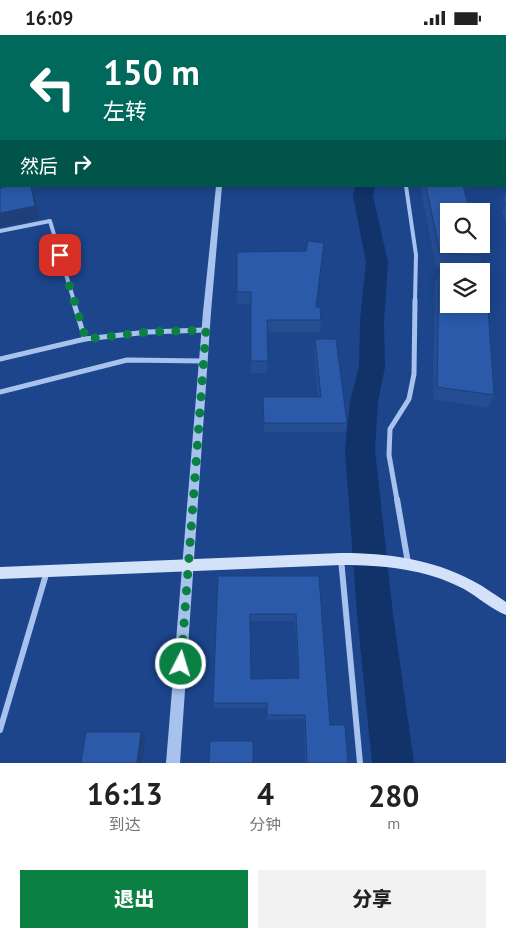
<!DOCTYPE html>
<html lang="zh">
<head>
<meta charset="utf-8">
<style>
	body { margin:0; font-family:"PT Sans","Noto Sans SC",sans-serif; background:#f2f2f2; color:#222; height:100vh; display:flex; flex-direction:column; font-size:19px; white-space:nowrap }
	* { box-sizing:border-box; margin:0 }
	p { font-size:16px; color:#767676 }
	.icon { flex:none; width:28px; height:28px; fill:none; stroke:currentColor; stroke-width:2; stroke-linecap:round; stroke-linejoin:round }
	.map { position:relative; height:728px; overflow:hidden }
	.sheet { display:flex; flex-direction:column; background:#fff; flex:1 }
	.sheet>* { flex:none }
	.hud { position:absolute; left:0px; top:0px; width:506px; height:152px; box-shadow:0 2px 12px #0003; background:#00695c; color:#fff; overflow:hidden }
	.buttons { position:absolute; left:440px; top:168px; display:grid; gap:10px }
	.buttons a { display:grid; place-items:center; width:50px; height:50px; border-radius:0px; background:#fff; box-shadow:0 2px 12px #0003; font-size:25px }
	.pin { position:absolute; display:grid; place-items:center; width:42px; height:42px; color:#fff; margin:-21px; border-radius:10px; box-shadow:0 2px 8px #0006 }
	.me { position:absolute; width:55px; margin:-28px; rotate:5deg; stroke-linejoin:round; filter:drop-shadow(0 0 4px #0008) }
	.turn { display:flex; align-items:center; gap:18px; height:105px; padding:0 20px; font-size:22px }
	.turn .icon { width:65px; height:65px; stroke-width:2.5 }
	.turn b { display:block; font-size:35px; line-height:42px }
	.then { display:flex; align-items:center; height:48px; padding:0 20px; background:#0003; gap:10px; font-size:19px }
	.eta { display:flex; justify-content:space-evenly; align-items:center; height:85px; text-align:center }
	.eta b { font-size:30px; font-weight:800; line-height:35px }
	.primary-button { display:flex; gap:10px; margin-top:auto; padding:10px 20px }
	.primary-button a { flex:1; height:58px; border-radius:0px; background:#0b8043; color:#fff; font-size:20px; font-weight:800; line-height:58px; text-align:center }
	.primary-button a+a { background:#f2f2f2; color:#222 }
	.status { display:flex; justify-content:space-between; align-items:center; height:35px; padding:0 25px; background:#fff; direction:ltr }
	.status svg { height:14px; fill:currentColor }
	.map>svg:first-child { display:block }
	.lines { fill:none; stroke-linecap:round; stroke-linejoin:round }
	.river { fill:#12326a; fill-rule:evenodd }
	.minor-far3 { stroke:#a7c2ed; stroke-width:3 }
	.minor-far2 { stroke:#a7c2ed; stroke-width:4 }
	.minor-far1 { stroke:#a7c2ed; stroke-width:5 }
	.minor { stroke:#a7c2ed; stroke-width:6 }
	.tertiary { fill:#a7c2ed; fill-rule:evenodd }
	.secondary { fill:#d4e2f9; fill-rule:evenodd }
	.wall { fill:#254d92; fill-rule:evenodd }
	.shaded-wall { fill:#1e3f77 }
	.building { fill:#2b5aaa; stroke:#1e3f77; fill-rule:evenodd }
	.route { stroke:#0b8043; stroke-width:9; stroke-dasharray:0 16.2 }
</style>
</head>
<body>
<div class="status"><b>16:09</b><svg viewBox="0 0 49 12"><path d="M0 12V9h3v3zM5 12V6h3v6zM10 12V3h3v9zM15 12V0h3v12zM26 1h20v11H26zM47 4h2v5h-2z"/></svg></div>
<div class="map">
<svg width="506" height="728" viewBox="0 0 506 728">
	<rect width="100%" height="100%" fill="#1c458c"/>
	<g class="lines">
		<path class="river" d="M355,151H375L373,161L388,227L384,286L385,332L378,366L375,415L393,579L414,728H372L357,579L345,415L350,366L359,332L360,286L366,227L353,161Z"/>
		<path class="minor-far3" d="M468,1L475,0"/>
		<g class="minor-far2">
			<path d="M406,151L416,220L415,266"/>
			<path d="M0,196L50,186L74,266"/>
		</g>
		<g class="minor-far1">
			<path d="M73,265L85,304"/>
			<path d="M0,324L85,304L148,297L205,295"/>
			<path d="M0,357L127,325L203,326"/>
			<path d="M397,465L389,420L390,394L409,364L414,339L415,265"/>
		</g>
		<g class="minor">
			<path d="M397,464L408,528"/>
			<path d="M341,524L360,728"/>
			<path d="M0,695L47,536"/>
		</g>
		<g class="tertiary">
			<path d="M169,0H172L173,1H168Z"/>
			<path d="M216,151H222L211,277L180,728H166L203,277Z"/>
		</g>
		<g class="secondary">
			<path d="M73,0H82V1H74Z"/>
			<path d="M0,7L1,8V10L0,11Z"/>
			<path d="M341,518C387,518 432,524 473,546C485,552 495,560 506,567V580C491,574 478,562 464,554C426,534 383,530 341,530L0,544V532Z"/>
		</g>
	</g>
	<g class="wall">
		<rect x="505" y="38" width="1" height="31"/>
		<path d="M420,151H465L463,153L482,220L477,233L436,232Z"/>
		<path d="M506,156V187L502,177L506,167L502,166Z"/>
		<path d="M237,217L316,272L321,285L320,297H267V338H251V269H237Z"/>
		<path d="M439,237L494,360L488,373L433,364L435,250Z"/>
		<path d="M315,304L347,388L345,397H264L263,372L318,362L314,314Z"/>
		<path d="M218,541H319L330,690L348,728H305L304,684L267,685V673H214L213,668ZM250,586H295L298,643L251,644Z"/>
	</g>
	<g class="shaded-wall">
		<path d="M506,105V114L505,115V106Z"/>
		<path d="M31,151L34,160L39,184L0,192V178Z"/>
		<path d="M141,697L145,703L142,728H137Z"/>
	</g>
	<g class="building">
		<path d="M200,0H267L268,1H201Z"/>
		<rect x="505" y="38" width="1" height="21"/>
		<path d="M505,96H506V105L505,106Z"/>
		<path d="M8,151H31L35,171L0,178V153Z"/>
		<path d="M426,151H463L470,176H449V209H479L482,220L440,218Z"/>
		<path d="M308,206L324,208L316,272H320L321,285H267L268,326H251V257H237V217L306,216Z"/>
		<path d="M439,237L449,238V269H481V242L486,243L494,360L437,352Z"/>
		<path d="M315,304H336L347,388H264L263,362H321Z"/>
		<path d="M218,541H319L330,690H345L348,728H307L305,680H267V668H213ZM250,579H296L299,643L251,644Z"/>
		<path d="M86,697H141L137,728H81Z"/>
		<path d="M210,706H253V728H209Z"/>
	</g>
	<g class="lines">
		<path class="route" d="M60,220L86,304L148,297L206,295L181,629"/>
	</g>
</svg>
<div class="buttons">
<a><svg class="icon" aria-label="search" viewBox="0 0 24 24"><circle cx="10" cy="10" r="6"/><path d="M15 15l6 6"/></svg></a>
<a><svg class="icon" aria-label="layers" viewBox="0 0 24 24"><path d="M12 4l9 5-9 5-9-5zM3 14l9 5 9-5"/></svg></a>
</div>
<div class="pin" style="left:60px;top:220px;background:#d93025"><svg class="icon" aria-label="arrive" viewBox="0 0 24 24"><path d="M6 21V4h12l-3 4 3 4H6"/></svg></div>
<svg class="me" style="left:181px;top:629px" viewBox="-20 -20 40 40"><circle r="17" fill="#0b8043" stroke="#fff" stroke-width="3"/><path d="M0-11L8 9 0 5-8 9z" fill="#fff"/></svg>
<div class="hud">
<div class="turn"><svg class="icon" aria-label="left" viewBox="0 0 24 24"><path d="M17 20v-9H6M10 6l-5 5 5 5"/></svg><div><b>150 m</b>左转</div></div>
<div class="then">然后<svg class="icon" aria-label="right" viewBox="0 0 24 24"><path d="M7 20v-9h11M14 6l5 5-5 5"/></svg></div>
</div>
</div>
<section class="sheet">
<div class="eta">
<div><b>16:13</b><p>到达</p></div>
<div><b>4</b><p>分钟</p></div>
<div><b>280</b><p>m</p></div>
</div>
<div class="primary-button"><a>退出</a><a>分享</a></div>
</section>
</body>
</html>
